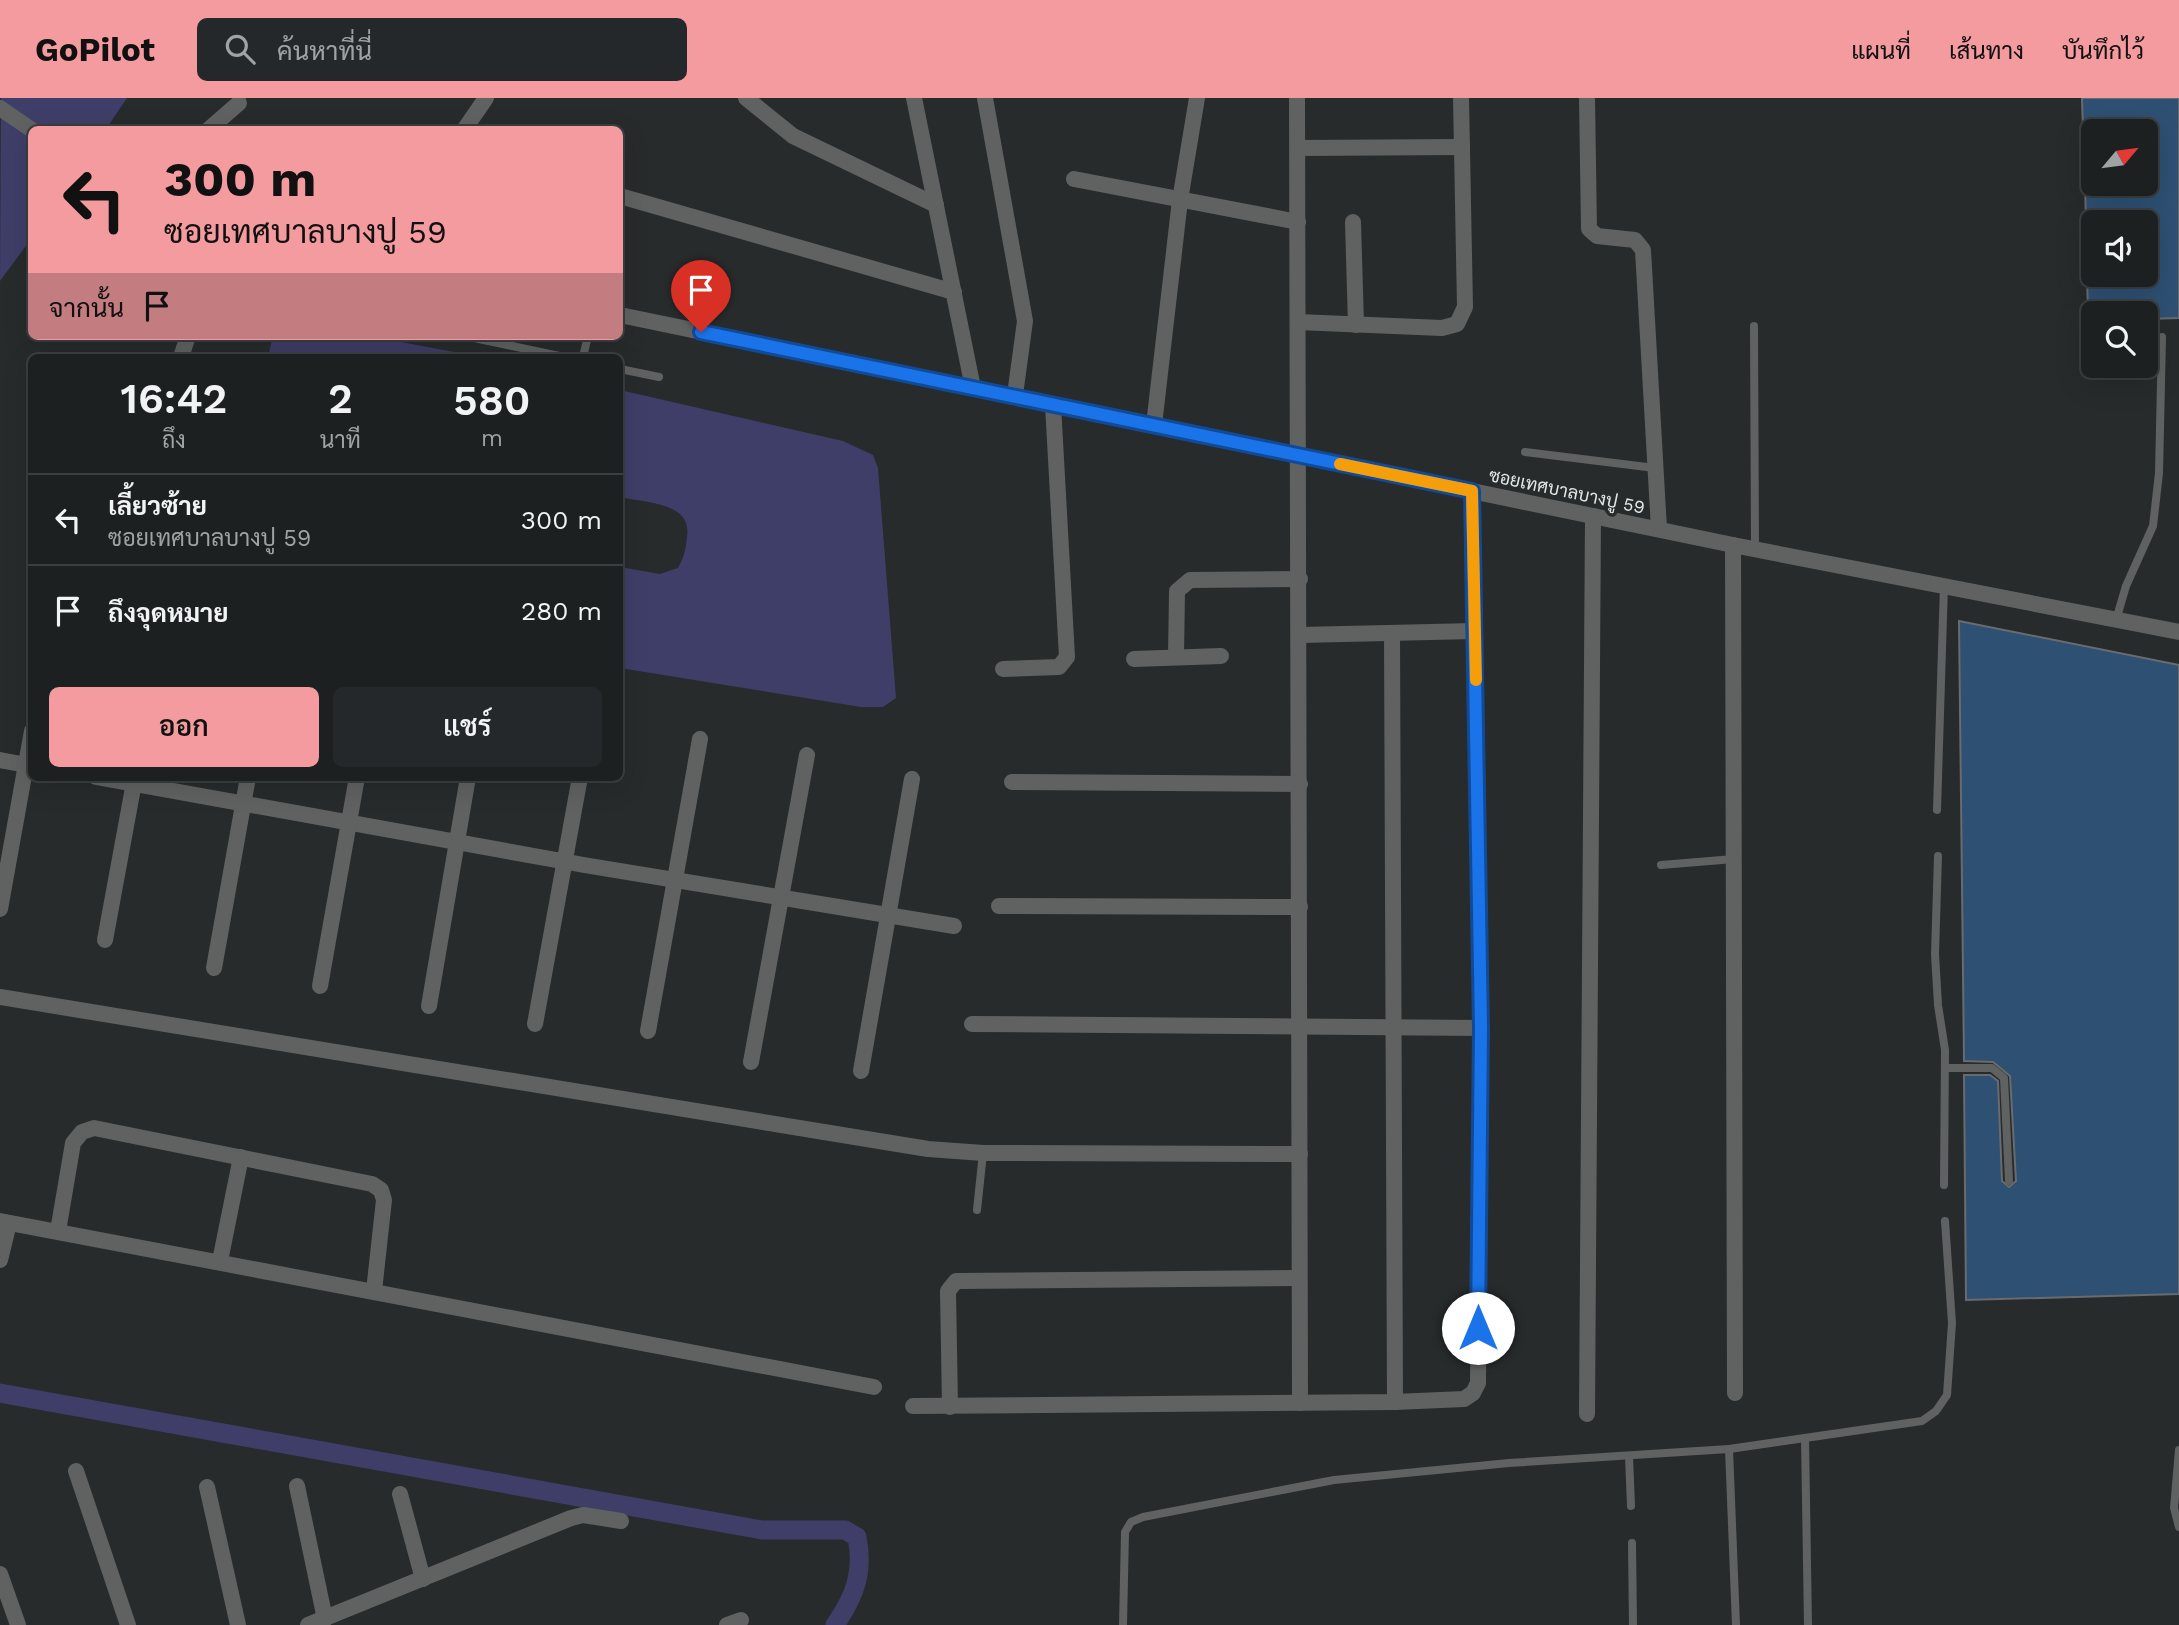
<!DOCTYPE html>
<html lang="th">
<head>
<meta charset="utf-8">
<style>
	body { margin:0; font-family:"Work Sans",Sarabun,sans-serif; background:#25282a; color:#f1f3f6; height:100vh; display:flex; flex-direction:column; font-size:26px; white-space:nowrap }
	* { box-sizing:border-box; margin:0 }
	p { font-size:23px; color:#a0a3a5 }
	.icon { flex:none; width:38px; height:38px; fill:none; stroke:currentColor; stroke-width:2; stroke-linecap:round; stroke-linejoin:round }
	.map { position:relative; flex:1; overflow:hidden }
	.sheet { position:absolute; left:28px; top:256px; width:595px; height:427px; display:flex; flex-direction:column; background:#1d2021; border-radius:10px; box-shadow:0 7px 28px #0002,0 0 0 2px #3b3e3f }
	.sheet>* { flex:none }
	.banner { position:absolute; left:28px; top:28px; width:595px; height:214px; border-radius:10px; box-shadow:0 7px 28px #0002,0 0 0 2px #3b3e3f; background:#f49b9f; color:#111; overflow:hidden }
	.needle { width:46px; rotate:61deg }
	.tools { position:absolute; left:2081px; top:21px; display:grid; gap:14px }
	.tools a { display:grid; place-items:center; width:77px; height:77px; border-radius:10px; background:#1d2021; box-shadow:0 7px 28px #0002,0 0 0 2px #3b3e3f; font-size:35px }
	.pin { position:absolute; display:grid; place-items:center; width:60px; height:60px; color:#fff; margin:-72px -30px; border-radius:50% 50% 50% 0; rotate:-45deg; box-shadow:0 0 7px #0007 }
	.pin .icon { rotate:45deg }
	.me { position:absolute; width:77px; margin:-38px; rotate:0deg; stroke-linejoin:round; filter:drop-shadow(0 0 5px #0008) }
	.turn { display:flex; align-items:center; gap:24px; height:147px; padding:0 21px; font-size:32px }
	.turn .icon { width:91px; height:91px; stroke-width:2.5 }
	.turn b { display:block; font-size:49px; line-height:60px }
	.then { display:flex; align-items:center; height:66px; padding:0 21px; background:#0003; gap:14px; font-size:26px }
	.eta { display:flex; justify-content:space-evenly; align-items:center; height:119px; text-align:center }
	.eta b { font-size:42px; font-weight:600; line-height:49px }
	.primary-button { display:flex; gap:14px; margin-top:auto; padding:14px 21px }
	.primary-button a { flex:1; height:80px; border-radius:10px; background:#f49b9f; color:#111; font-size:28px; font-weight:600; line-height:80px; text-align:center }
	.primary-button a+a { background:#25282a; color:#f1f3f6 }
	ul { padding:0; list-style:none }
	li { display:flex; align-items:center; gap:21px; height:91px; padding:0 21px; border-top:2px solid #3b3e3f }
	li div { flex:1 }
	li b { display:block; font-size:26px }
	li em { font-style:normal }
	header { display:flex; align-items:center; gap:42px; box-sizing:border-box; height:98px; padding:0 35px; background:#f49b9f; color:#111 }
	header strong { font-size:33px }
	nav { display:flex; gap:38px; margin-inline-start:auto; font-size:24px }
	.search { width:490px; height:63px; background:#25282a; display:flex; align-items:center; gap:18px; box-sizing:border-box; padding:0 24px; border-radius:10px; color:#a0a3a5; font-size:26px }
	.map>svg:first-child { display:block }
	.water { fill:#3e3e68 }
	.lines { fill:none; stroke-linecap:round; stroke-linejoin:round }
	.canal { stroke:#3e3e68; stroke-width:19 }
	.building { fill:#2e5073; stroke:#696b6e; stroke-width:2 }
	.lane { stroke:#606262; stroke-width:8 }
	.street { stroke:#606262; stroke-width:16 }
	.route-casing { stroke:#114b97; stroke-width:18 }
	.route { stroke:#1a73e8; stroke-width:12 }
	.slow { stroke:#f59e0b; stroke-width:12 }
	.labels { text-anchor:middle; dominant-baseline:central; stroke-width:7; stroke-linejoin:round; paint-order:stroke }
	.street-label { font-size:18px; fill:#e3e6e7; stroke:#272b2c }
</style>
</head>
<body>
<header>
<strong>GoPilot</strong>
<div class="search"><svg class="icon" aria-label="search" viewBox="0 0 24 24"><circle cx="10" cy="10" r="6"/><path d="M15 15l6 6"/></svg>ค้นหาที่นี่</div>
<nav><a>แผนที่</a><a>เส้นทาง</a><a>บันทึกไว้</a></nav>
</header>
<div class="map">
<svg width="2179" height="1527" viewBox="0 0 2179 1527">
	<rect width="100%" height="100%" fill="#272b2c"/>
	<g class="water">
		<path d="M1,0H127L106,31L32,32L31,141L0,183Z"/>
		<path d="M273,238H369L481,259H268Z"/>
		<path d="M620,292L843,343L873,357L878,370L896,600L883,609H861L620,570V469L660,476L678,470C684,459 686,451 687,438C692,404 645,405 620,399Z"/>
	</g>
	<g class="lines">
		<path class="canal" d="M0,1295L762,1432H845L857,1439C864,1474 855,1498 835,1527"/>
	</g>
	<g class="building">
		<path d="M2082,0H2179V220L2146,221V215H2088L2087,177H2146V124H2086L2085,86H2146V33H2083Z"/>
		<path d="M1959,523L2179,567V1196L1966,1202L1964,977H1990L1998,983L2002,1083L2009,1089L2016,1083L2010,978L1993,964L1964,963Z"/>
	</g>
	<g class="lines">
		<g class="lane">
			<path d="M1754,228L1755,450"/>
			<path d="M465,238L564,259"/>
			<path d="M583,259L588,238"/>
			<path d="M620,271L659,279"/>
			<path d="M1525,354L1655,370"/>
			<path d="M2116,522L2126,488L2153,428L2159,375L2162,239"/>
			<path d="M1937,712L1944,487"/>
			<path d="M1938,758L1935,856L1938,907L1945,952L1944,1087"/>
			<path d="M1661,767L1734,761"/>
			<path d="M1945,970H1992L2004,980L2009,1083"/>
			<path d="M977,1112L983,1055"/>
			<path d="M1805,1340L1808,1527"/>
			<path d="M2179,1352L2174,1410L2179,1429"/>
			<path d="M1629,1358L1631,1408"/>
			<path d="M1632,1445L1633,1527"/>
			<path d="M1123,1527L1125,1434L1131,1424L1143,1419L1334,1382L1509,1365L1729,1351"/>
			<path d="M1736,1527L1729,1351L1922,1323L1936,1313L1947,1297L1952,1225L1945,1123"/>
		</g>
		<g class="street">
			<path d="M746,0L793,38L936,107"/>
			<path d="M914,0L973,290"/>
			<path d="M985,0L1025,223L1015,297"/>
			<path d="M1297,0L1300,1305"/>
			<path d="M1587,0L1589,131L1597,138L1635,142L1643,152L1659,431"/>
			<path d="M0,10L32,32"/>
			<path d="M208,32L239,5"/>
			<path d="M464,32L486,0"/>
			<path d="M1298,50L1462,49"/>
			<path d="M1074,81L1298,124"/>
			<path d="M620,98L954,194"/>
			<path d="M1353,124L1356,227"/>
			<path d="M620,217L1733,447L2179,534"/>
			<path d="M1298,224L1442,230L1457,226L1465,209L1461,0"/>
			<path d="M181,259L188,238"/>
			<path d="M1154,327L1180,102L1197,0"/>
			<path d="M1733,447L1735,1295"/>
			<path d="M1392,535L1395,1304"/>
			<path d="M1300,537L1475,533"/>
			<path d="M1176,559L1177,493L1190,482L1300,481"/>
			<path d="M1134,561L1221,558"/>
			<path d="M1003,571L1059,569L1067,559L1053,307"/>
			<path d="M0,662L32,668"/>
			<path d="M96,679L584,767L954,828"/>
			<path d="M1012,684L1300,686"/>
			<path d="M999,808L1300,809"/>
			<path d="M0,811L32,633"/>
			<path d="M105,842L135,679"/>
			<path d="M214,870L248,679"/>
			<path d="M320,888L357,679"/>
			<path d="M0,899L928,1051L983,1055L1300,1056"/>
			<path d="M429,908L468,679"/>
			<path d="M535,926L580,679"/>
			<path d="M972,926L1481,930"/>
			<path d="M648,933L700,641"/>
			<path d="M751,964L807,657"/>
			<path d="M861,973L912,681"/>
			<path d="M0,1123L874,1289"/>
			<path d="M58,1133L73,1045L82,1034L94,1030L372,1086L381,1092L384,1102L374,1193"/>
			<path d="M0,1162L9,1125"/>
			<path d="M220,1163L241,1059"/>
			<path d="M913,1308L1395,1304L1464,1301L1473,1295L1478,1285L1481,930L1472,393"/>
			<path d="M950,1309L948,1193L956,1183L1298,1180"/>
			<path d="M1587,1316L1593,418"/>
			<path d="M76,1373L128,1527"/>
			<path d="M297,1388L325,1521"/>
			<path d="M207,1389L238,1527"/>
			<path d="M400,1396L423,1481"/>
			<path d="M0,1476L18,1527"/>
			<path d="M308,1527L571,1420L583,1417L621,1423"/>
			<path d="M727,1527L741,1522"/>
		</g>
	</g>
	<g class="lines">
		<g class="route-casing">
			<path id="route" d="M701,234L1472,393L1481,930L1478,1230"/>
		</g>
		<use href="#route" class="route"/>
		<path class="slow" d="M1340,366L1472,393L1476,582"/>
	</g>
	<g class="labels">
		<g class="street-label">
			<text transform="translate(1567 393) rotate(12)">ซอยเทศบาลบางปู 59</text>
		</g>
	</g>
</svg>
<div class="tools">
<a><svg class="needle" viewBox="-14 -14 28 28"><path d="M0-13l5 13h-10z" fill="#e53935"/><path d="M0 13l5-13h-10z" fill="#a0a3a5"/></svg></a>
<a><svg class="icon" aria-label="sound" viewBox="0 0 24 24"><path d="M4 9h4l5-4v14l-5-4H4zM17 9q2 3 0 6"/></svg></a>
<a><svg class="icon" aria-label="search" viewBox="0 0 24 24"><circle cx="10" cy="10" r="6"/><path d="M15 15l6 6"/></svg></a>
</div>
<div class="pin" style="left:701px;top:234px;background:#d93025"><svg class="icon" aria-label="arrive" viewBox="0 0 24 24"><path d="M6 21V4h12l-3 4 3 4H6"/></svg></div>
<svg class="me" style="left:1478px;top:1230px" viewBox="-20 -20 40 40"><circle r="19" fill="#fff"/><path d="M0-13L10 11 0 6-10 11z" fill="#1a73e8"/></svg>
<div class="banner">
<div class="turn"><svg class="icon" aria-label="left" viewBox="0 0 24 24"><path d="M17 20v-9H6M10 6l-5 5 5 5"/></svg><div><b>300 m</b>ซอยเทศบาลบางปู 59</div></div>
<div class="then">จากนั้น<svg class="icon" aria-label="arrive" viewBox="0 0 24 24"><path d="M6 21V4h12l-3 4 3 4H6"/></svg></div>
</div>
<section class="sheet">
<div class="eta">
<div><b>16:42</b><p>ถึง</p></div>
<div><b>2</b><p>นาที</p></div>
<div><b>580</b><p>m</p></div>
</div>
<ul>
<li><svg class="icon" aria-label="left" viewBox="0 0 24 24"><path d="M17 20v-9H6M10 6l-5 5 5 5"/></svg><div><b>เลี้ยวซ้าย</b><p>ซอยเทศบาลบางปู 59</p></div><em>300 m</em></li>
<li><svg class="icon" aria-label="arrive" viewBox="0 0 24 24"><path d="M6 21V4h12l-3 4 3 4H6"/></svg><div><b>ถึงจุดหมาย</b></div><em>280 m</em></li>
</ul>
<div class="primary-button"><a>ออก</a><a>แชร์</a></div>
</section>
</div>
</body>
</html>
